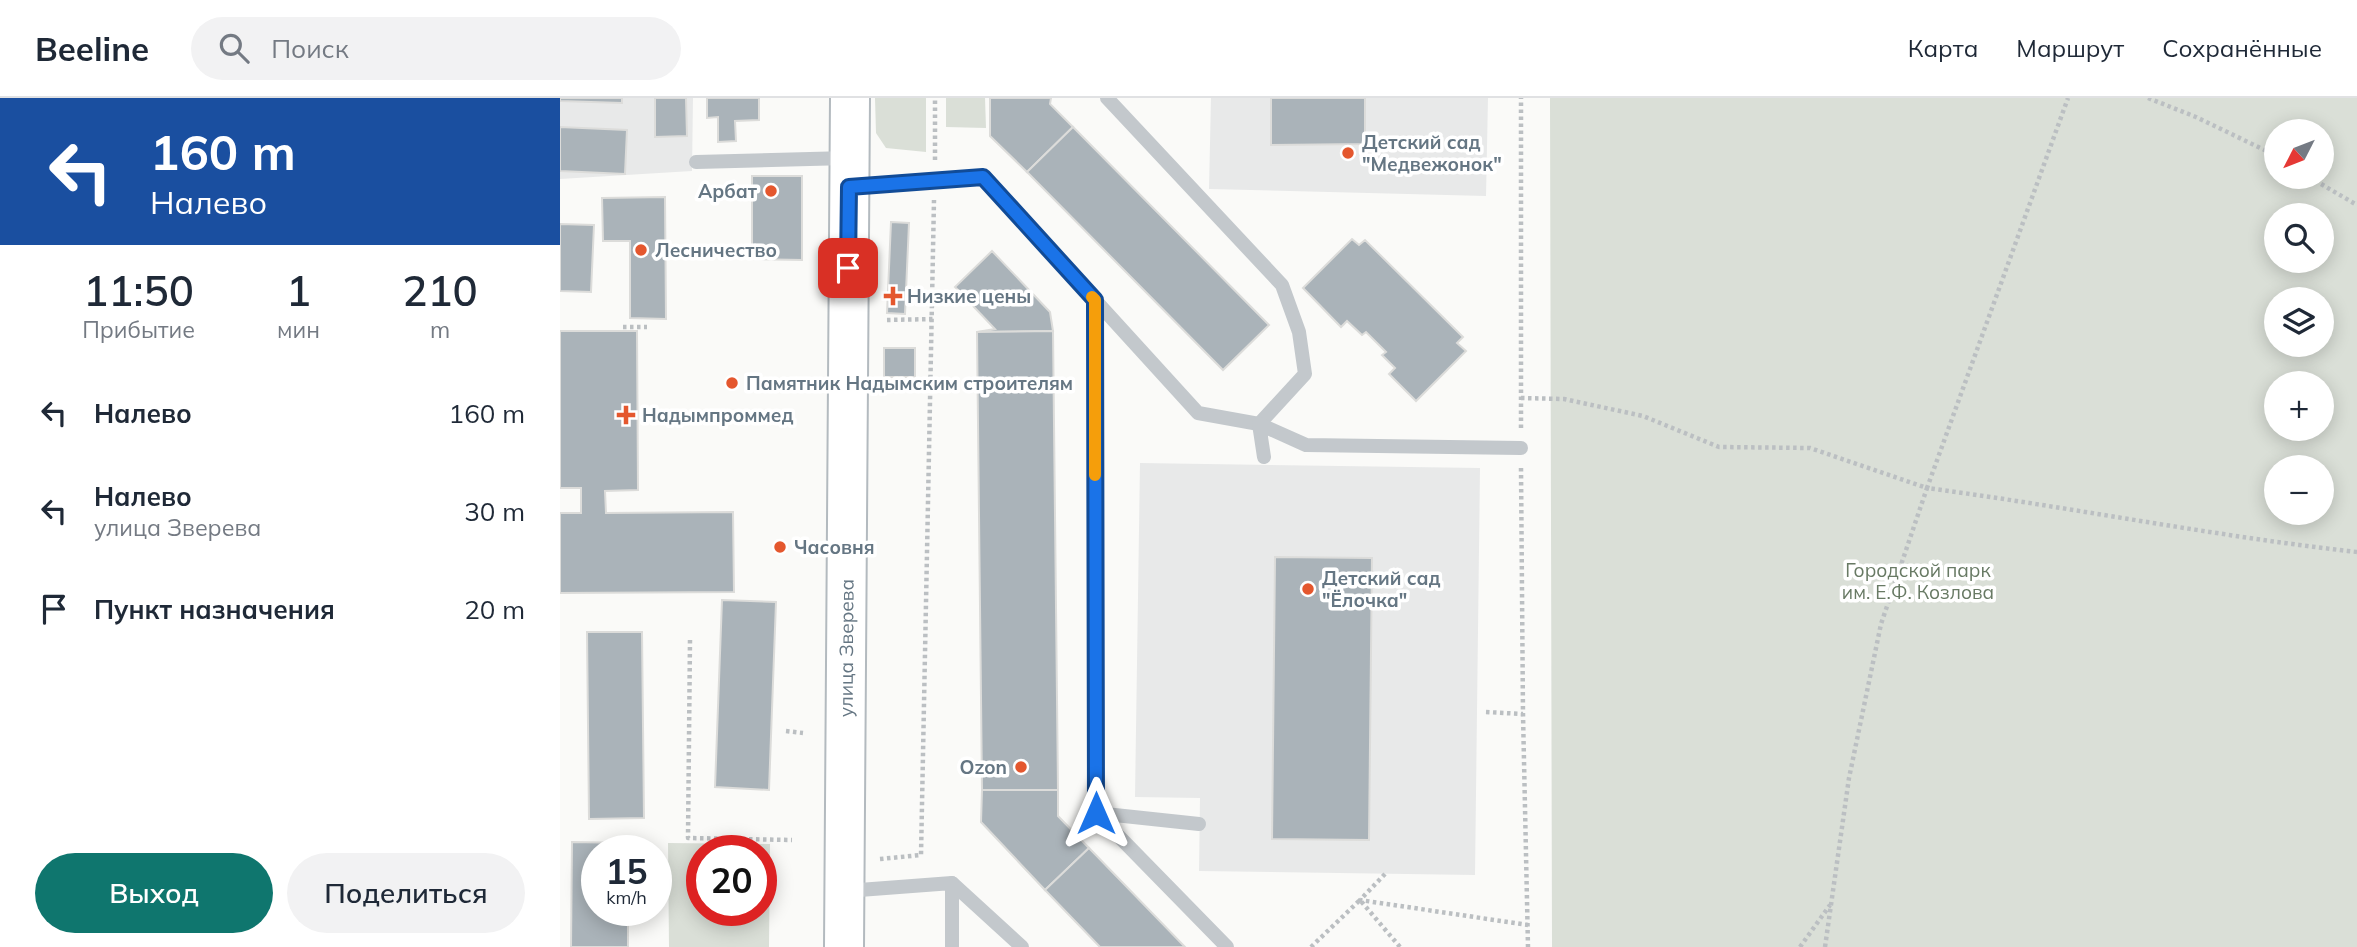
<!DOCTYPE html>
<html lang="ru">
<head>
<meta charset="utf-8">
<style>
	body { margin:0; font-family:Mulish,sans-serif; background:#f2f2f3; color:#1f2937; height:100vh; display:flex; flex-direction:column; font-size:26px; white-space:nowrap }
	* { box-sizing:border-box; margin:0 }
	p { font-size:23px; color:#747a83 }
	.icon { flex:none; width:38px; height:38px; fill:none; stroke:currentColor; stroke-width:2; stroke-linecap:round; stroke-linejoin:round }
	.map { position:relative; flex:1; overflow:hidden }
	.details { display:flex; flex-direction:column; background:#fff; width:560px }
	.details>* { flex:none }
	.hud { background:#1a4fa0; color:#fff; overflow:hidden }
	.needle { width:46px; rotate:228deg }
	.fabs { position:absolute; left:1704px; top:21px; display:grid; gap:14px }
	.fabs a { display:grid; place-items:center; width:70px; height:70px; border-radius:50%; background:#fff; box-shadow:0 4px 18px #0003; font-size:35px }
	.speed { position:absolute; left:21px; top:737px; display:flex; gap:14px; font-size:35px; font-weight:700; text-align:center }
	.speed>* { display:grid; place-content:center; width:91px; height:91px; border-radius:50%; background:#fff; box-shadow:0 4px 18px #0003; line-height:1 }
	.speed small { font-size:18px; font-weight:400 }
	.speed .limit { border:10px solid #d22; background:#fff; color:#111 }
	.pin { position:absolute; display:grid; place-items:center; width:60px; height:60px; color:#fff; margin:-30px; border-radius:14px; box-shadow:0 4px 10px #0006 }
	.me { position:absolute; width:77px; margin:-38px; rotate:0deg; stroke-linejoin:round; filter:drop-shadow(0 0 5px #0008) }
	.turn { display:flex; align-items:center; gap:24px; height:147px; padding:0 35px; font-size:32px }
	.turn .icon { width:91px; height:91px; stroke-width:2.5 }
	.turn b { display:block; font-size:49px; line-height:60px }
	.eta { display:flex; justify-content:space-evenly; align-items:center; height:119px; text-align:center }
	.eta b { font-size:42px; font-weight:600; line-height:49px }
	.cta { display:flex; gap:14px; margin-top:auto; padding:14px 35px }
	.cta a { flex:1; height:80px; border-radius:42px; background:#0f766e; color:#fff; font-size:28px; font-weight:600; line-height:80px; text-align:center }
	.cta a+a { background:#f2f2f3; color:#1f2937 }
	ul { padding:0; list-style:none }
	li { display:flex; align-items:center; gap:21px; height:98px; padding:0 35px }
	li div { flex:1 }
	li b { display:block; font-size:26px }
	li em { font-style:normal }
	header { display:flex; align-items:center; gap:42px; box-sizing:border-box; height:98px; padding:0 35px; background:#fff; border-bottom:2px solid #e0e1e3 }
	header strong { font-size:33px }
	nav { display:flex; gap:38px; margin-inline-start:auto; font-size:24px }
	.search { width:490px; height:63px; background:#f2f2f3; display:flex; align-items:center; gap:18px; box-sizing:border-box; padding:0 24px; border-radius:38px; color:#747a83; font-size:26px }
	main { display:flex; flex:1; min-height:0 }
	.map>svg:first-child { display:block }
	.built { fill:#e8e9e9 }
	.green { fill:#dadfd7; fill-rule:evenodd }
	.building { fill:#aab3b9; stroke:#dcdcda; stroke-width:2 }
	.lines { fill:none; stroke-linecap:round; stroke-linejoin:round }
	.secondary-casing { stroke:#b3babf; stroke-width:42 }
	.path { stroke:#bbbfc2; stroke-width:4.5; stroke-dasharray:3.5 3.5; stroke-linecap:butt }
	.lane { stroke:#c3c8cc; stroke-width:14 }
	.secondary { stroke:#fff; stroke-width:38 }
	.route-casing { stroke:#114b97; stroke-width:18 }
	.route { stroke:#1a73e8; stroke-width:12 }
	.slow { stroke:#f59e0b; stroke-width:12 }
	.poi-dot { fill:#e4572e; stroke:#fff; stroke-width:2.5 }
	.labels { text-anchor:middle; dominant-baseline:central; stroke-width:7; stroke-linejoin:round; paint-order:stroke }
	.poi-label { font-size:19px; font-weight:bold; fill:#657683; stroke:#fff; text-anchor:start }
	.park-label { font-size:19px; fill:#687a64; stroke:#fff }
	.street-label { font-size:19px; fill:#657683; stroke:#fff }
</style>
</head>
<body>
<header>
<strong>Beeline</strong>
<div class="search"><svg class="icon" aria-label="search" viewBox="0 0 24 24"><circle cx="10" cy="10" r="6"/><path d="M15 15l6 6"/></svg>Поиск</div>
<nav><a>Карта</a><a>Маршрут</a><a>Сохранённые</a></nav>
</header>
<main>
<section class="details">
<div class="hud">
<div class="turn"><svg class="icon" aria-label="left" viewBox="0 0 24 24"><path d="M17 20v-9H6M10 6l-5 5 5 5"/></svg><div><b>160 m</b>Налево</div></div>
</div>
<div class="eta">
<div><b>11:50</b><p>Прибытие</p></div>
<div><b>1</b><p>мин</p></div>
<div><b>210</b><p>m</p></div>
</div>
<ul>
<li><svg class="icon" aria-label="left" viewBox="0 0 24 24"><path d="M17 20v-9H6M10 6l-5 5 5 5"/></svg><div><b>Налево</b></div><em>160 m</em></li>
<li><svg class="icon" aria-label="left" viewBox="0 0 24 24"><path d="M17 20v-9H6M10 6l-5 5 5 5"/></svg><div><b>Налево</b><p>улица Зверева</p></div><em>30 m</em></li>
<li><svg class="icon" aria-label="arrive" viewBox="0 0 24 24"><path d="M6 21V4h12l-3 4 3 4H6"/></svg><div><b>Пункт назначения</b></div><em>20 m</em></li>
</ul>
<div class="cta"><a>Выход</a><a>Поделиться</a></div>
</section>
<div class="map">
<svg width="1797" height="849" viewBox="0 0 1797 849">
	<rect width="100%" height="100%" fill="#fafaf8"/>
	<g class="built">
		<path d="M0,0H133L132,73L0,81Z"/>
		<path d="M651,0H928L926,98L649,91Z"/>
		<path d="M580,365L920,370L915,777L639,773L640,700L575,699Z"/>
	</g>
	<g class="green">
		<path d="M315,0H366V54L326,50L316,35Z"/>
		<path d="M386,0H425L426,30L386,29Z"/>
		<path d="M990,0H1797V849H992ZM1717,33H1762V79H1717ZM1762,117V163H1717V117ZM1762,201V247H1717V201ZM1762,285V331H1717V285ZM1762,369V415H1717V369Z"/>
		<path d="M108,745L210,746L209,849H109ZM142,752H201V812H142Z"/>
	</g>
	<g class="building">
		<path d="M0,0H62V5L0,3Z"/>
		<path d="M95,0H126L127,38L95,39Z"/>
		<path d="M147,0H199V22L175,23L176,43L158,44V19L147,20Z"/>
		<path d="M430,0H491L490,6L513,29L467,74L430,38Z"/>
		<path d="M711,0H805V46L711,47Z"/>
		<path d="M0,29L67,32L65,76L0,73Z"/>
		<path d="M513,29L709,227L663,272L467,74Z"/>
		<path d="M192,78H242V162L192,161Z"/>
		<path d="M105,99L106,221L70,220V143H43L42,100Z"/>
		<path d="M331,124L349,125L345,216L327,215Z"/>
		<path d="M0,126L34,127L31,194L0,193Z"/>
		<path d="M792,141L799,147L805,142L903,239L897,245L906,253L856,303L829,276L835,270L822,257L826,254L806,234L802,237L787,223L781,229L743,190Z"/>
		<path d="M432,153L490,214L493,233L417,234L435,231L395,189Z"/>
		<path d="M0,233H77L78,392L45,393L46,415L173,414L174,494L0,495V415H21V390H0Z"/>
		<path d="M493,233L498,692H422L417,234Z"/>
		<rect x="324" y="250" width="31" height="29"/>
		<path d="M715,459L812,460L809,742L712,741Z"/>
		<path d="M162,502L216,504L209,692L155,689Z"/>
		<path d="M27,534H82L84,720L29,721Z"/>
		<path d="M422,692H498V718L529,750L485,792L421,724Z"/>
		<path d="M12,744L69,745V752H37V812H68V849H11Z"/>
		<path d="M529,750L625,849H540L485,792Z"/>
	</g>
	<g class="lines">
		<g class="secondary-casing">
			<g id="secondary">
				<path id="s1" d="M284,849L290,0"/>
			</g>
		</g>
		<g class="path">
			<path d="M1588,0L1636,19L1717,58"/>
			<path d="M375,62V0"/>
			<path d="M1749,79L1797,107"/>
			<path d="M327,222L373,221"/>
			<path d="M63,229H87"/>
			<path d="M961,300L1004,301L1083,318L1159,349L1250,350L1367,390L1508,0"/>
			<path d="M961,330V0"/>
			<path d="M961,370L963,616L968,849"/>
			<path d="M130,542L128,740L232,742"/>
			<path d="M926,614L963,616"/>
			<path d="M226,633L243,635"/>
			<path d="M320,761L361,757L374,102"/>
			<path d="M825,776L800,802L968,827"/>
			<path d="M751,849L800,802L840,849"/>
			<path d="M1240,849L1270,807"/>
			<path d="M1265,849L1289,680L1321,526L1367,390C1510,409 1653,438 1797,454"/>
		</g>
		<g class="lane">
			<path d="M136,64L288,60"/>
			<path d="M292,89L423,79L638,315L699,326L745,276L739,234L722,187L547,0"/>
			<path d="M535,202L536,715L667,849"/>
			<path d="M704,359L699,326L746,347L961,350"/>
			<path d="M536,715L639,726"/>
			<path d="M392,785L462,849"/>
			<path d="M286,793L392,785V849"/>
		</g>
		<use href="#secondary" class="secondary"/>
	</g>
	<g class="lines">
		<g class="route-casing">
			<path id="route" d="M288,170L289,89L423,79L535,202L536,715"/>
		</g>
		<use href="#route" class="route"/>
		<path class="slow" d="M532,199L535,202V377"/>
	</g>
	<g class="poi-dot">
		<circle cx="788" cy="55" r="7"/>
		<circle cx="211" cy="93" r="7"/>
		<circle cx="81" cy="152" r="7"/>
		<path d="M329.5 187.5h7v7h7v7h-7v7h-7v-7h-7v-7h7z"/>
		<circle cx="172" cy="285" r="7"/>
		<path d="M62.5 306.5h7v7h7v7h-7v7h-7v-7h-7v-7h7z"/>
		<circle cx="220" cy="449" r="7"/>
		<circle cx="748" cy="491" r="7"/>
		<circle cx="461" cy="669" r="7"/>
	</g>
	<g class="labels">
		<g class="poi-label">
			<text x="802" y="44">Детский сад<tspan x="802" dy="22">"Медвежонок"</tspan></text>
			<text x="197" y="93" text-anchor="end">Арбат</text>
			<text x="95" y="152">Лесничество</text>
			<text x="347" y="198">Низкие цены</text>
			<text x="186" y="285">Памятник Надымским строителям</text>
			<text x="82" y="317">Надымпроммед</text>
			<text x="234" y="449">Часовня</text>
			<text x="762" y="480">Детский сад<tspan x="762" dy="22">"Ёлочка"</tspan></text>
			<text x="447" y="669" text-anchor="end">Ozon</text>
		</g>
		<g class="park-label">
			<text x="1358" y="472">Городской парк<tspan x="1358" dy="22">им. Е.Ф. Козлова</tspan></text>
		</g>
		<g class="street-label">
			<text stroke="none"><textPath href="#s1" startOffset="299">улица Зверева</textPath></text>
		</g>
	</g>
</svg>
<div class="fabs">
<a><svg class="needle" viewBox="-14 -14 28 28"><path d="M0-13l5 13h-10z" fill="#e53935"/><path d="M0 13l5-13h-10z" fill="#747a83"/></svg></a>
<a><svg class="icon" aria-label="search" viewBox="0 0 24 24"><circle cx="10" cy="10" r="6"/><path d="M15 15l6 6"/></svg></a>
<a><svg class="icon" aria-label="layers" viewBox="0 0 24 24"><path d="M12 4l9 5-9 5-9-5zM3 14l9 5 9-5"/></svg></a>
<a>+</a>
<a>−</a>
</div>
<div class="speed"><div>15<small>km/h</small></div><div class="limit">20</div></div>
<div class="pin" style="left:288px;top:170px;background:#d93025"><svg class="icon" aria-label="arrive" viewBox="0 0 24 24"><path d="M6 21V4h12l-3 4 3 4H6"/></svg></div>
<svg class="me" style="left:536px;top:715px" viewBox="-20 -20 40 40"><path d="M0-17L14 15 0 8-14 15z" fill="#1a73e8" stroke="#fff" stroke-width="4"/></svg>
</div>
</main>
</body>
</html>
